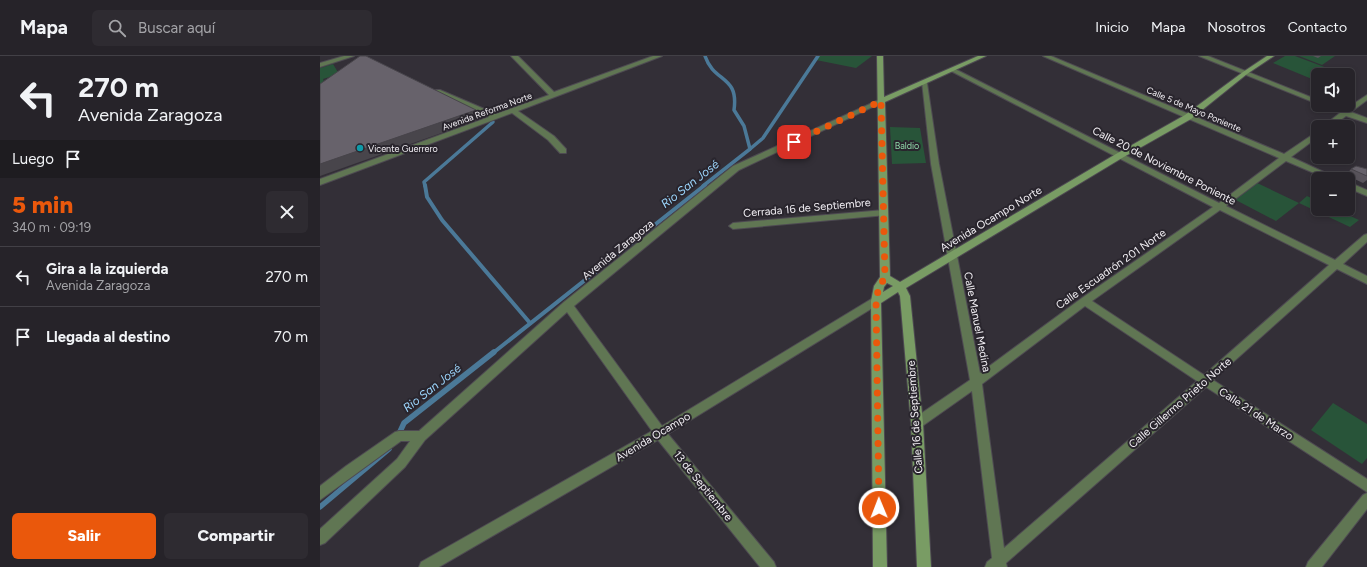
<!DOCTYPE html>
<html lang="es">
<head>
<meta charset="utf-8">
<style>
	body { margin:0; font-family:Figtree,sans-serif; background:#2e2b31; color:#f1f3f6; height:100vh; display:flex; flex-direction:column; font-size:15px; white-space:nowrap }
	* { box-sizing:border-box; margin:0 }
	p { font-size:13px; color:#a4a4a8 }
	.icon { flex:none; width:22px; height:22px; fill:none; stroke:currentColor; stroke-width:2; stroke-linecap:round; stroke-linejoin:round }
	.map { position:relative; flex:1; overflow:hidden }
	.panel { display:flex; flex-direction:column; background:#262329; width:320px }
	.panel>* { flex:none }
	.guide { background:#262329; color:#f1f3f6; overflow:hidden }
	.fabs { position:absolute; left:991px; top:12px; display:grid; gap:8px }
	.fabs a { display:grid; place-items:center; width:44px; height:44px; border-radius:6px; background:#262329; box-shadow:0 2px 6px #0003,0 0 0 1px #424046; font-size:20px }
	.pin { position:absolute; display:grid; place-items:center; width:34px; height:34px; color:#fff; margin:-17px; border-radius:8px; box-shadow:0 2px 6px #0006 }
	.me { position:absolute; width:44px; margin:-22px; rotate:359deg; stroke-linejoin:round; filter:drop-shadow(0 0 3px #0008) }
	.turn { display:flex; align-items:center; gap:14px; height:84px; padding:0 12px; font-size:18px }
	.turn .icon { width:52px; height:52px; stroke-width:2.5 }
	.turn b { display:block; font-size:28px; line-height:34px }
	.then { display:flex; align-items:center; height:38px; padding:0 12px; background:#0003; gap:8px; font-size:15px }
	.round { display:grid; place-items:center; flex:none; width:42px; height:42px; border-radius:6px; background:#2e2b31 }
	.head { display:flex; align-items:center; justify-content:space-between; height:68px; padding:0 12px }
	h1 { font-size:24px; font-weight:800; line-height:30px; color:#ea580c }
	.action { display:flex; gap:8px; margin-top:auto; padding:8px 12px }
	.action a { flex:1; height:46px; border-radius:6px; background:#ea580c; color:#fff; font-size:16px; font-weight:800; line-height:46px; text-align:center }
	.action a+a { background:#2e2b31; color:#f1f3f6 }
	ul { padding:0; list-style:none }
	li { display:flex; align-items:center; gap:12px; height:60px; padding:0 12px; border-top:1px solid #424046 }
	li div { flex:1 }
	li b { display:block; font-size:15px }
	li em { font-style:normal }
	header { display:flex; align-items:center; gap:24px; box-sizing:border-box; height:56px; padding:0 20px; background:#262329; border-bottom:1px solid #424046 }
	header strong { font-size:19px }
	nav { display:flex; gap:22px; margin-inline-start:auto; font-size:14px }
	.search { width:280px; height:36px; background:#2e2b31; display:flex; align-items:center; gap:10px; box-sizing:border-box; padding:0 14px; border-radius:6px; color:#a4a4a8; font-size:15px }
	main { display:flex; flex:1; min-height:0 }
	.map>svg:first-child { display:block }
	.green { fill:#285439 }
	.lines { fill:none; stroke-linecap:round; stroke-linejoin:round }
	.stream-far2 { stroke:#4b7998; stroke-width:3.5 }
	.stream-far1 { stroke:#4b7998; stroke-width:4 }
	.stream { stroke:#4b7998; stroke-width:5.5 }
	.street-casing { stroke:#4e4a52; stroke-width:2 }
	.secondary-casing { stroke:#4e4a52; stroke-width:2 }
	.street { fill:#607653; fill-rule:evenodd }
	.secondary { fill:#799c64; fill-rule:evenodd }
	.wall { fill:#59545c }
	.shaded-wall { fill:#48454b }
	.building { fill:#67626b; stroke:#48454b }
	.route { stroke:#ea580c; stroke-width:7; stroke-dasharray:0 12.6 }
	.culture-dot { fill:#0f9aa8; stroke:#29252d; stroke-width:1.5 }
	.labels { text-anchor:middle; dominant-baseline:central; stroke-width:4; stroke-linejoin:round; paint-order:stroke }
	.far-street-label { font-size:9px; fill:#f3f0f5; stroke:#29252d }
	.far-park-label { font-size:9px; fill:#91dbab; stroke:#29252d }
	.far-poi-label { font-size:9px; fill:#f3f0f5; stroke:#29252d; text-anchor:start }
	.street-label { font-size:11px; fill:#f3f0f5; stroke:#29252d }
	.water-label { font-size:12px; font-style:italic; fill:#9cd5fc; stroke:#29252d }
</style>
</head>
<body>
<header>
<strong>Mapa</strong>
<div class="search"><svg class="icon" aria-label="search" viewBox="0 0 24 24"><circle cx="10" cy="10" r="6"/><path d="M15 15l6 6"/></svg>Buscar aquí</div>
<nav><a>Inicio</a><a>Mapa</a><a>Nosotros</a><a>Contacto</a></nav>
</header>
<main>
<section class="panel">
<div class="guide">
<div class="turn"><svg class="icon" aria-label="left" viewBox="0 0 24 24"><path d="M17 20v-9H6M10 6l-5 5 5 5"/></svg><div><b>270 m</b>Avenida Zaragoza</div></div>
<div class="then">Luego<svg class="icon" aria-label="arrive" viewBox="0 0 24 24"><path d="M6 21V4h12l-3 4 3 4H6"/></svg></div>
</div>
<div class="head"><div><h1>5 min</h1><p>340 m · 09:19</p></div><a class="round"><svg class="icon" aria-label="close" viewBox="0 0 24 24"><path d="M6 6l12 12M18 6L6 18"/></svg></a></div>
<ul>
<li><svg class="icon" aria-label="left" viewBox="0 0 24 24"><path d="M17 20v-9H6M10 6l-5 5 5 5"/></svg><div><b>Gira a la izquierda</b><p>Avenida Zaragoza</p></div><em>270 m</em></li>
<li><svg class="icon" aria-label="arrive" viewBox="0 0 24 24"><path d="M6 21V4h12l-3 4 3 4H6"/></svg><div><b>Llegada al destino</b></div><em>70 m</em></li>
</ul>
<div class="action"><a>Salir</a><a>Compartir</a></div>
</section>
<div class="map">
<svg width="1047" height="511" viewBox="0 0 1047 511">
	<rect width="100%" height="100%" fill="#332f37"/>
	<g class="green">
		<path d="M499,0H552L536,12L496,4Z"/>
		<path d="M965,0H975L1007,12L992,23L953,7Z"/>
		<path d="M979,0H1015L1002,9Z"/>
		<path d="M13,8L19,18L3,23L7,33L0,36V12Z"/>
		<path d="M570,71L600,72L606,107L572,108Z"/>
		<path d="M935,126L979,147L987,140L998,145V153H1015L1039,164L1030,171L979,147L956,165L912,142Z"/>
		<path d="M1013,347L1047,368V402L1042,408L991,374Z"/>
	</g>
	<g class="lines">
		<g class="stream-far2">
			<path d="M430,93L443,82L498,0"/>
			<path d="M105,130L104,126L173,66"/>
			<path d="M383,130L430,93L424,70L414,54C419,19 394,27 385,0"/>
		</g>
		<g class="stream-far1">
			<path d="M105,129L107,141L122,164L210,267"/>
			<path d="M173,297L385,129"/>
		</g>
		<g class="stream">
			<path d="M78,380L84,367L174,296"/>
			<path d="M0,451L69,393"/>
		</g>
		<g class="street-casing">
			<g id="street">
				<path d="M24,0H34L0,11V7Z"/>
				<path d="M191,0H198L234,36L333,0H342L198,55L234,80L246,93V97H240L228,84L192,57L0,129V123L169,61L116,36V34H120L176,58L229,39Z"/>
				<path d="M723,0H731L964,98L998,75V81L971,101L1019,123H1008L966,105L906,150L1015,204L1044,179L1047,178V186L1023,208L1047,220V228L1017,213L893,324L1047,423V436L886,331L686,507L687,511H665L667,506L672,502L652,335L601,371L597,372L593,371L591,367L593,363L650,324L611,108L602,26L607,27L619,108L660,317L762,242L893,151L631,15V13H635L899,147L959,102ZM900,154L1009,209L884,319L772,245ZM765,250L877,325L684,492L662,328Z"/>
				<path d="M879,0H888L998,44V48Z"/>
				<path d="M1047,39V44L1031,56L1047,62V67L1026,60L1011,71H1002L1020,57L1000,49H1011L1024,54Z"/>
				<path d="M561,43L563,44V46L419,114L254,250L342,370L553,242H559L561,245L559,248L348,378L454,506L456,511H440L338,384L119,511H99L101,506L332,375L247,256L105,384L85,411L5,487L0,489V473L77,403L90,385H81L0,444V430L26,410L75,376L79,375H99L244,246L413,110Z"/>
				<path d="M1028,126L1047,134V140L1028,132Z"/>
				<path d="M564,154L568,157L567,159L413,173L409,170L413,167Z"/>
				<path d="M1047,437V453L1002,511H986L988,506L1043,439Z"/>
			</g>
		</g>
		<g class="secondary-casing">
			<path id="secondary" d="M557,0H563L564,41L658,0H666L565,46L570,220L580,226L796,98L865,59L923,16L947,0H954L927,18L871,63L802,102L586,232L590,240L603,367L611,511H597L591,367L580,240L578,236L561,247L567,511H553L551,245L554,230L560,221ZM567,227L573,230L563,236L564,231Z"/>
		</g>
		<use href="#street" class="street"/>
		<use href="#secondary" class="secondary"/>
	</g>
	<g class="wall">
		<path d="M993,0H1001L998,2Z"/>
		<path d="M1031,113H1047V124L1043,127L1026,119Z"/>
	</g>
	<path class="shaded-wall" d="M156,54L161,63L0,120V108Z"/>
	<g class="building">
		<path d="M40,0H46L156,54L0,108V28Z"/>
		<path d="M1036,110L1047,113V120L1031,113Z"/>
	</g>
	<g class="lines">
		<path class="route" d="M474,86L561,45L565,222L559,230L556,245L559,452"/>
	</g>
	<circle class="culture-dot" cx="40" cy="92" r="4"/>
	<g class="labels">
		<g class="far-street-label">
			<text transform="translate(874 53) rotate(23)">Calle 5 de Mayo Poniente</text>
			<text transform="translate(167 55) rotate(-20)">Avenida Reforma Norte</text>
		</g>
		<g class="far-park-label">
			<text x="587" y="89">Baldio</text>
		</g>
		<g class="far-poi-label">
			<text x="48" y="92">Vicente Guerrero</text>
		</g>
		<g class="street-label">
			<text transform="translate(844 110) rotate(27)">Calle 20 de Noviembre Poniente</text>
			<text transform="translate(487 152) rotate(-5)">Cerrada 16 de Septiembre</text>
			<text transform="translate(671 163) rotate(-31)">Avenida Ocampo Norte</text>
			<text transform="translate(298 194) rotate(-39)">Avenida Zaragoza</text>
			<text transform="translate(791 213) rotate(-35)">Calle Escuadrón 201 Norte</text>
			<text transform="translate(657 266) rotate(79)">Calle Manuel Medina</text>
			<text transform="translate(860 347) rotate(-41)">Calle Gillermo Prieto Norte</text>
			<text transform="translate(936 358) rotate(33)">Calle 21 de Marzo</text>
			<text transform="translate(595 361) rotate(-94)">Calle 16 de Septiembre</text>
			<text transform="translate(333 381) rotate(-31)">Avenida Ocampo</text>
			<text transform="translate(383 430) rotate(51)">13 de Septiembre</text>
		</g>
		<g class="water-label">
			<text transform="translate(370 128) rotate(-38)">Rio San José</text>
			<text transform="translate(112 332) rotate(-38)">Rio San José</text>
		</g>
	</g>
</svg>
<div class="fabs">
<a><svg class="icon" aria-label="sound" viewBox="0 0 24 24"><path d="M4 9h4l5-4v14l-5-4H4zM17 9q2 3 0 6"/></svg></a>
<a>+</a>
<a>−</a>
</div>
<div class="pin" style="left:474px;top:86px;background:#d93025"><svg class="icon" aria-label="arrive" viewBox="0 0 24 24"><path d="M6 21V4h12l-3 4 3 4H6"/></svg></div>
<svg class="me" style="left:559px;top:452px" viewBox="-20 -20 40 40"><circle r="17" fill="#ea580c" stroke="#fff" stroke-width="3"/><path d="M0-11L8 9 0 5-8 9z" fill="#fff"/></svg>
</div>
</main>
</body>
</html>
